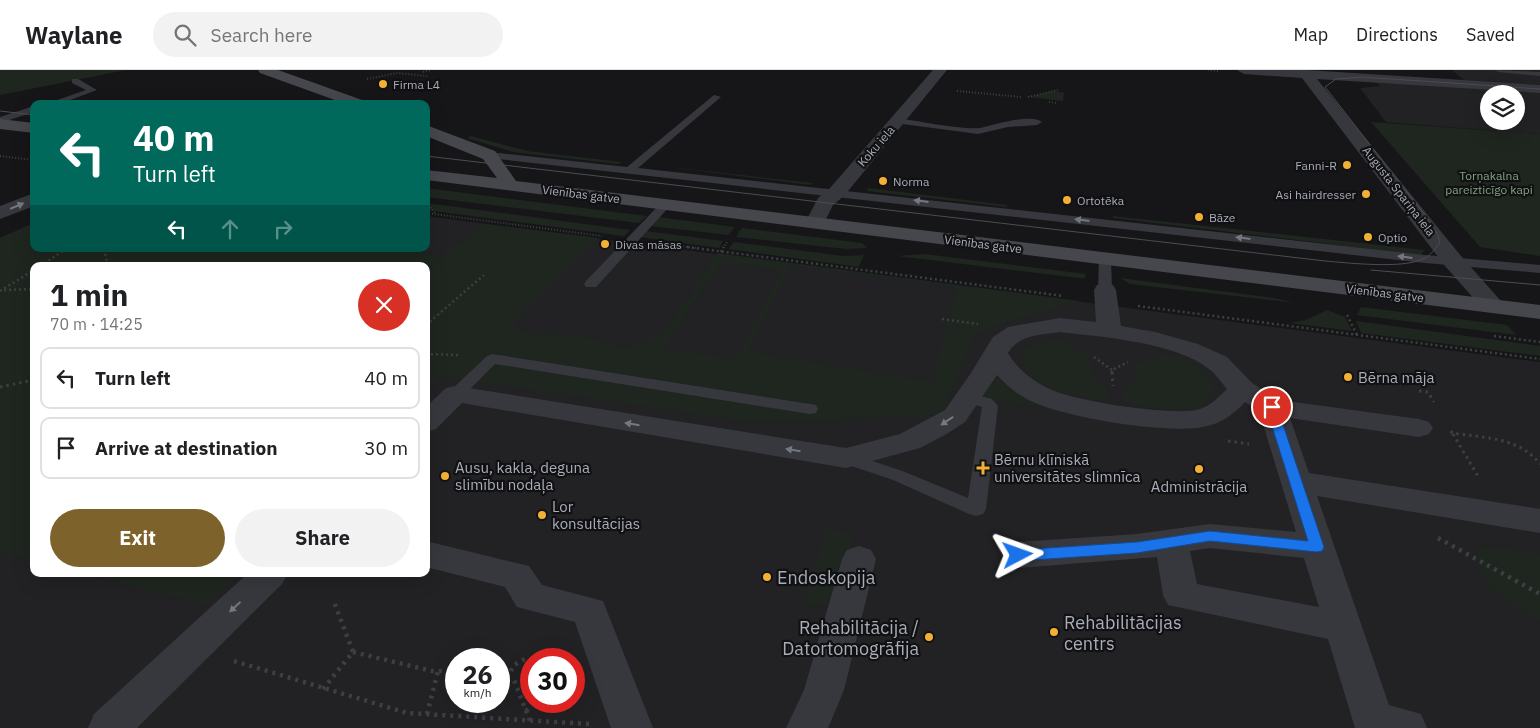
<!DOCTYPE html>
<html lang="en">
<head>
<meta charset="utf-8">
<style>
	body { margin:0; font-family:"IBM Plex Sans",sans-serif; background:#f2f2f2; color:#202124; height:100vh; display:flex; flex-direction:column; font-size:19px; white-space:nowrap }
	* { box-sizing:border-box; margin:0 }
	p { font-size:16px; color:#757577 }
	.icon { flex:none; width:28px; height:28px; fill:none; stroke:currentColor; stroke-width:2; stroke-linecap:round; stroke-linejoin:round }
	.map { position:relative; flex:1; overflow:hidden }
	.drawer { position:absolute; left:30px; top:192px; width:400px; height:315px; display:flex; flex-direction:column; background:#fff; border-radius:10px; box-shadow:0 5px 20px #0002 }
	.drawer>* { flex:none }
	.banner { position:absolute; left:30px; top:30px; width:400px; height:152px; border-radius:10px; box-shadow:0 5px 20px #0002; background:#00695c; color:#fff; overflow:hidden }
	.tools { position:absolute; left:1480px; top:15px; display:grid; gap:10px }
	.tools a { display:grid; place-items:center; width:45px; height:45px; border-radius:50%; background:#fff; box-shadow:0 5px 20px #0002; font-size:25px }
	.speed { position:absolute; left:445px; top:578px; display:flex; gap:10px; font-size:25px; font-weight:700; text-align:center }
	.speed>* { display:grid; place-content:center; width:65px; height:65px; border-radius:50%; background:#fff; box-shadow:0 5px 20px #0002; line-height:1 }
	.speed small { font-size:12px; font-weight:400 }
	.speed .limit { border:8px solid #d22; background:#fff; color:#111 }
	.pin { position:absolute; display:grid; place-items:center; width:42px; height:42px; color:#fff; margin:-21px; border:2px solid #fff; border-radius:50%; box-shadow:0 1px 5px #0007 }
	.me { position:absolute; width:55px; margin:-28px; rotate:86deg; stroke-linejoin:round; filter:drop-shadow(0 0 4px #0008) }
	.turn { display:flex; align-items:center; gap:18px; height:105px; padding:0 20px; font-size:22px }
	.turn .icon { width:65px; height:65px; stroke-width:2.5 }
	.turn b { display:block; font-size:35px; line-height:42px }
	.lanes { display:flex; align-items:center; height:48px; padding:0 20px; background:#0003; justify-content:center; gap:25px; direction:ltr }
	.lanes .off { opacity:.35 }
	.round { display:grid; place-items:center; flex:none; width:52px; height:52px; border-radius:26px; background:#f2f2f2 }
	.summary { display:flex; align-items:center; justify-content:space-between; height:85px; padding:0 20px }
	h1 { font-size:30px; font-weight:700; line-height:38px }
	.button { display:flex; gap:10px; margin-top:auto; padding:10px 20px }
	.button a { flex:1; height:58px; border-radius:30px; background:#7e622b; color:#fff; font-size:20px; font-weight:700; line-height:58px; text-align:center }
	.button a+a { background:#f2f2f2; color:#202124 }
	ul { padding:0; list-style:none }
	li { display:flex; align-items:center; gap:15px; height:62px; margin:0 10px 8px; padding:0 10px; border:2px solid #e0e0e0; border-radius:10px }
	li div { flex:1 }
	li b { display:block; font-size:19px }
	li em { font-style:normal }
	header { display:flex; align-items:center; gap:30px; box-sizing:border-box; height:70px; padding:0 25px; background:#fff; border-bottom:1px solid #e0e0e0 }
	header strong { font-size:24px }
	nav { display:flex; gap:28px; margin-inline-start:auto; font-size:18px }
	.search { width:350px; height:45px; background:#f2f2f2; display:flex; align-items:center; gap:12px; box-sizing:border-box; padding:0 18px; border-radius:28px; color:#757577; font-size:19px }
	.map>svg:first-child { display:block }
	.built { fill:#222225; fill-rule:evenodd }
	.green { fill:#1e261f; fill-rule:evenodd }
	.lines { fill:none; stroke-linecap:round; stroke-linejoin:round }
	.path-far3 { stroke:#3d3f44; stroke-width:2; stroke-dasharray:1 2; stroke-linecap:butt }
	.path-far2 { stroke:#3d3f44; stroke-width:2.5; stroke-dasharray:2 3; stroke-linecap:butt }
	.path-far1 { stroke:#3d3f44; stroke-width:3; stroke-dasharray:2.5 4; stroke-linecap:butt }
	.path { stroke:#3d3f44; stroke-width:4.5; stroke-dasharray:3 5; stroke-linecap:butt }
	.lane { fill:#37383d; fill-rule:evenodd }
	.street { fill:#37383d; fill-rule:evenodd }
	.secondary { fill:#45474d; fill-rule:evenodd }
	.tram { stroke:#4a4c52; stroke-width:1 }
	.oneway { fill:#757881 }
	.route { fill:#1a73e8; stroke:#114b97 }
	.poi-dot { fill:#f2b134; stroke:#111113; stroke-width:2 }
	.labels { text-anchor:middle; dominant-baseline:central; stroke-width:4.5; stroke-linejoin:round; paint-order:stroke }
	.far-poi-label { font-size:12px; fill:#a8adb8; stroke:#111113; text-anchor:start }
	.far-street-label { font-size:12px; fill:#a8adb8; stroke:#111113 }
	.far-park-label { font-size:12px; fill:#7fa381; stroke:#111113 }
	.poi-label { font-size:15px; fill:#a8adb8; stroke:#111113; text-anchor:start }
	.near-poi-label { font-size:18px; fill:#a8adb8; stroke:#111113; text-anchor:start }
</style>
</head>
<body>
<header>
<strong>Waylane</strong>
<div class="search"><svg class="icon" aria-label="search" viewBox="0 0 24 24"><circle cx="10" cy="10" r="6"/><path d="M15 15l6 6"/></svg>Search here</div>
<nav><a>Map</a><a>Directions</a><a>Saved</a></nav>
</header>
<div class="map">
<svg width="1540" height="658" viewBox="0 0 1540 658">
	<rect width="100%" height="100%" fill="#161618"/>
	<g class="built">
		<path d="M1452,0H1540V15L1464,10Z"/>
		<path d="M1373,9L1540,21V64L1371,51L1386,52L1360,18L1380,16ZM1489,24H1516V51H1489Z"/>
		<path d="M426,146L1540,292V658H0V168L34,153V179H426ZM34,196H426V504H34ZM456,589H499V631H456ZM531,589H574V631H531Z"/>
	</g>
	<g class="green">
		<path d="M0,0H126L0,25Z"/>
		<path d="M1054,21L1064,23L1063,31L1028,27Z"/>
		<path d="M1371,52L1540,64V186L1480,177Z"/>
		<path d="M471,66L527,81L622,92L618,94L513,82L467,68Z"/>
		<path d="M652,95L812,113L811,115Z"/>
		<path d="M426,118L647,146L639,153L426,127Z"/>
		<path d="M868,118L1007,135V137L867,121Z"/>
		<path d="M426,133L630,160L624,166L426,140Z"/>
		<path d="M1113,146L1425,180L1421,185L1113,148Z"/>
		<path d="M658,147L735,157L728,165L650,156Z"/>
		<path d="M34,153V179H395L443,187L486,154L599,168L511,258L535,264L562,263L607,272L625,279L661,263L685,234L717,183L1080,231L1014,250L975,264L942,344L890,348L743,351L441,306L426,321V196H34V491L0,482V168ZM721,192L782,200L736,289L664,278ZM791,196L957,217L932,312L747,282Z"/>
		<path d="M742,158L862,173L867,178L846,179L736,167Z"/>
		<path d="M645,161L723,171L719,178L639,167Z"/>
		<path d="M734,172L843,186L864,185L859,197L728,179Z"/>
		<path d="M925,184L1086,204L1085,208H1079L897,186Z"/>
		<path d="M1120,208L1274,228L1295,233L1130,214Z"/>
		<path d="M1361,237L1507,255L1516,265L1357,245Z"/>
		<path d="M1327,240L1345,247L1352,261L1289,253L1306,250Z"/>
		<path d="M1356,251L1540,276V286L1361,263Z"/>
		<path d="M1059,269L1082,282L1093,293C1087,309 1095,309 1107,317V330C1081,327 1016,320 1023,281L1035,274Z"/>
		<path d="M1165,285C1198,285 1241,327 1190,338C1168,343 1145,336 1124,333L1121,319L1131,316L1136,309L1132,296Z"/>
		<path d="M996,307L1024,327L1053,339L981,328Z"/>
		<path d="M827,458L853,464L834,530L823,535L803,534Z"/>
		<path d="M1476,477L1508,478L1540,485V551L1504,529L1480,505Z"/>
		<path d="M84,504H239L207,534Z"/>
	</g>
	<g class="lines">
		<g class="path-far3">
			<path d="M1208,0L1218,1"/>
			<path d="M423,2L431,0"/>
			<path d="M367,9L397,3L427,6"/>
			<path d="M957,21L1021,27"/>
			<path d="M1028,27L1058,20"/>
			<path d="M1049,32L1057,33"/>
			<path d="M0,86L34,90"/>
			<path d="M426,133L436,144"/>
			<path d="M426,143L602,166"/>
			<path d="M662,174L696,178"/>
			<path d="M723,178L728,171"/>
		</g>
		<g class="path-far2">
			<path d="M687,177L1063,226"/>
			<path d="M104,179L108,196"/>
			<path d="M721,182L724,177"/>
			<path d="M40,196L66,179"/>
			<path d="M4,220L34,219"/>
			<path d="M0,221L34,200"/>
			<path d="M1138,236L1540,289"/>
			<path d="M1347,245L1357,265"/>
			<path d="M942,249L978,254"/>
			<path d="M426,255L484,205"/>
			<path d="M1494,266L1540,272"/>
			<path d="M426,284L458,285"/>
			<path d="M1094,287L1112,300"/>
			<path d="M1112,303V300L1128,292"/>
		</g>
		<g class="path-far1">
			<path d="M1112,302L1113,316"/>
			<path d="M0,317L34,310"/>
			<path d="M1419,321L1428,322L1434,332"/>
			<path d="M1451,361L1452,363C1484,368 1519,367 1540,394"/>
			<path d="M1453,364L1479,408"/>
			<path d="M1228,371L1249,374"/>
		</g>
		<g class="path">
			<path d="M1438,468L1540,524"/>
			<path d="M353,582L432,601H456"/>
			<path d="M234,591L407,643L589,654"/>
			<path d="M499,607L514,610L530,651"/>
			<path d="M507,608L514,595L525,589L531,592"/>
			<path d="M323,619L353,582L334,532"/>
			<path d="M526,641L535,631"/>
			<path d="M427,644L438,601"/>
		</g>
		<g class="lane">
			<path d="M1495,0L1540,2V6L1499,2Z"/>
			<path d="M72,9H78L97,20L59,34H46L86,20L72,13Z"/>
			<path d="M714,25L721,27L638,98L1425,185L1540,195V203L1425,193L489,88L484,85L489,82L627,97Z"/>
			<path d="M34,36V42L0,53V47Z"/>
			<path d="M898,48C917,51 963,60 980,58C994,55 1031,43 1042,52L1037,55L1008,57L978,64L895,53L893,51Z"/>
			<path d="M665,132L669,133V137L596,217H586L584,214L586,211L661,133Z"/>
			<path d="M1105,185L1111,189L1112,220L1105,224L1098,220L1099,189Z"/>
			<path d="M492,284L810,334L816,335L818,339L816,343L810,344L495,294L462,327H450L448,324L450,321L487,286Z"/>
			<path d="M968,323L992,329L998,336L986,439L983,444L976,446L969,444L893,410L840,392L837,388L840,384H852L905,402L968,428L982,337L962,331L960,328Z"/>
		</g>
		<g class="street">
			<path d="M933,0H947L844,126L833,135L822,157H808L805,153L818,128L830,118Z"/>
			<path d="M1237,0H1306L1540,15V23L1317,9L1461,186L1501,231L1505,236L1501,241L1493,243L1485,241L1445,196L1302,8L1244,4Z"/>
			<path d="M34,123V136L0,149V136Z"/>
			<path d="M1105,213L1113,215L1116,220L1121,256L1155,262L1198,274L1227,287L1252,313L1279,330L1419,349L1429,352L1433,358L1429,364L1419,367L1290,348L1309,403L1540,439V463L1317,426L1389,635L1421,644L1427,658H1355L1328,569L1168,535L1163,525L1157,487L1018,498L1006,494L1001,485L1006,476L1018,472L1137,464L1210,454L1296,462L1259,341L1245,332C1233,345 1220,354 1203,357C1165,364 1068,348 1033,332C1019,326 1007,316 997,305L965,352L945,365L920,378L846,398L462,333L436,359L426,362V337L446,318L456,316L846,378L900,364L945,340L971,303L993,267L1008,257L1060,248L1096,252L1094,220L1097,215ZM1060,262C1102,267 1175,272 1209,299C1216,304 1221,312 1227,319C1219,327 1210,336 1200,339C1175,347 1075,331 1052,320C1034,312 1018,300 1008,283C1019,264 1041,265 1060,262ZM1210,478L1304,488L1319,537L1197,514L1190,481Z"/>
			<path d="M426,471L529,496L542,515L603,531L653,658H611L575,552L517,537L505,517L426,497Z"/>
			<path d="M859,476L871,480L876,489L844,620L828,658H786L804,620L842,489L847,480Z"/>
			<path d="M247,504H288L282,514L137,658H88L94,644Z"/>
		</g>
		<g class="secondary">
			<path d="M258,0H278L365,31L367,34H346L260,3Z"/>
			<path d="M0,49L34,53V63L0,59Z"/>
			<path d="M426,55L495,81L516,111L1540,235V249L426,110V100L497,108L483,89L426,66Z"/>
		</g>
		<g class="tram">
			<path d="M0,41L34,45"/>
			<path d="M426,86L1325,191C1349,193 1402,199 1423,189C1430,187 1435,178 1440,173L1438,165L1425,145L1325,17L1336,9L1362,7L1540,19"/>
			<path d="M1371,200L1540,215"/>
		</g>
	</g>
	<defs><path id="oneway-solid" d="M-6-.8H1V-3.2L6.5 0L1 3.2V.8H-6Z" transform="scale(1.25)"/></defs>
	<g class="oneway">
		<use href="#oneway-solid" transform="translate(921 131) rotate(-173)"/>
		<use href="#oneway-solid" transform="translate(17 136) rotate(-23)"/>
		<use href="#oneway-solid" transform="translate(1082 150) rotate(-173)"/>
		<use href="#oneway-solid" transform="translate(1243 168) rotate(-173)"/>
		<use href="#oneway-solid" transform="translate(1405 187) rotate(-173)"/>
		<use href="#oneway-solid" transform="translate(947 351) rotate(146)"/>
		<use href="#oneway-solid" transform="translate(632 354) rotate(-171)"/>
		<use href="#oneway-solid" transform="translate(793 380) rotate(-171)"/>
		<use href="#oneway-solid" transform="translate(235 537) rotate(137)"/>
	</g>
	<path class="route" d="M1272,333L1277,337L1324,477L1322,481L1317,482L1210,471L1137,483L1018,491L1013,489L1011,485L1013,482L1018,480L1137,472L1210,461L1308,471L1266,337Z"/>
	<g class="poi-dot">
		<circle cx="383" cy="14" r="5"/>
		<circle cx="1347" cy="95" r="5"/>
		<circle cx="883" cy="111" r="5"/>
		<circle cx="1366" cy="124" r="5"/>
		<circle cx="1067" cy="130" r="5"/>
		<circle cx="1199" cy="147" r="5"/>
		<circle cx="1368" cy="167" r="5"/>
		<circle cx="605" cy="174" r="5"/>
		<circle cx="1348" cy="307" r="5"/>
		<path d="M980.5 390.5h5v5h5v5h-5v5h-5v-5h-5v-5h5z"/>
		<circle cx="1199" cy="399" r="5"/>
		<circle cx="445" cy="406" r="5"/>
		<circle cx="542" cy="445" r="5"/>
		<circle cx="767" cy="507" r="5"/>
		<circle cx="1054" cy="562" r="5"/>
		<circle cx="929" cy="567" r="5"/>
	</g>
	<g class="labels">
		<g class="far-poi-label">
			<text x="393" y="14">Firma L4</text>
			<text x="1337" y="95" text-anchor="end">Fanni-R</text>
			<text x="893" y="111">Norma</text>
			<text x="1356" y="124" text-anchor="end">Asi hairdresser</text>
			<text x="1077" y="130">Ortotēka</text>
			<text x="1209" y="147">Bāze</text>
			<text x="1378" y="167">Optio</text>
			<text x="615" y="174">Divas māsas</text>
		</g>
		<g class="far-street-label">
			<text transform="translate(876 76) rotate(-49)">Koku iela</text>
			<text transform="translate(1399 121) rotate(52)">Augusta Spariņa iela</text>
			<text transform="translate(581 124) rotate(7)">Vienības gatve</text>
			<text transform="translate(983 174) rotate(7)">Vienības gatve</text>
			<text transform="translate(1385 223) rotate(7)">Vienības gatve</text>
		</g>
		<g class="far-park-label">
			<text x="1489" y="105">Torņakalna<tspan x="1489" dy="14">pareizticīgo kapi</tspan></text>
		</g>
		<g class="poi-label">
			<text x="1358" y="307">Bērna māja</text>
			<text x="994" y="389">Bērnu klīniskā<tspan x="994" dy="17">universitātes slimnīca</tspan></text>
			<text x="455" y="397">Ausu, kakla, deguna<tspan x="455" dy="17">slimību nodaļa</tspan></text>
			<text x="1199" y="416" text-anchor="middle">Administrācija</text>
			<text x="552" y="436">Lor<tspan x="552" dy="17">konsultācijas</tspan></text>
		</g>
		<g class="near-poi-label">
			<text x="777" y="507">Endoskopija</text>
			<text x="1064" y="552">Rehabilitācijas<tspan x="1064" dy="21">centrs</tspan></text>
			<text x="919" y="557" text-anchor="end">Rehabilitācija /<tspan x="919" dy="21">Datortomogrāfija</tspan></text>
		</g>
	</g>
</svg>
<div class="tools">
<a><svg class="icon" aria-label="layers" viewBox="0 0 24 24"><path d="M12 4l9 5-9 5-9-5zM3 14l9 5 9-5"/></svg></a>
</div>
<div class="speed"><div>26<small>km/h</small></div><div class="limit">30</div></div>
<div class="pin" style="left:1272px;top:337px;background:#d93025"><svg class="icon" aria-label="arrive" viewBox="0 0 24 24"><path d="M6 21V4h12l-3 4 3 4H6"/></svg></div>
<svg class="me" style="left:1018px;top:485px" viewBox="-20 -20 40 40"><path d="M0-17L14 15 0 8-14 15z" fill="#1a73e8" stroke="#fff" stroke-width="4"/></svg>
<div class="banner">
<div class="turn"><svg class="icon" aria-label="left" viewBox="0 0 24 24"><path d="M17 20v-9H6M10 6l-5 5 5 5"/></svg><div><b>40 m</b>Turn left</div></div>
<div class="lanes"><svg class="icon" aria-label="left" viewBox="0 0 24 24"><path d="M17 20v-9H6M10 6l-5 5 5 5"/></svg><svg class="icon off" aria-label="ahead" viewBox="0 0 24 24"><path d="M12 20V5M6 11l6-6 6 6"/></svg><svg class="icon off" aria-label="right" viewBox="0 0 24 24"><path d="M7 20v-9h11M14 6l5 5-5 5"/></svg></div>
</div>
<section class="drawer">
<div class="summary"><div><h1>1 min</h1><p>70 m · 14:25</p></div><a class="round" style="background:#d93025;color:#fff"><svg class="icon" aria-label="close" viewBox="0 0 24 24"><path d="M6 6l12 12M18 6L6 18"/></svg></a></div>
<ul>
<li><svg class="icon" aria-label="left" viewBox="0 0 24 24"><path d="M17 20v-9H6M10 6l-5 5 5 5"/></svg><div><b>Turn left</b></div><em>40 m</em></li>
<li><svg class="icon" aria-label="arrive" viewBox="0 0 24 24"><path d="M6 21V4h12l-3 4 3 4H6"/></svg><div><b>Arrive at destination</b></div><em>30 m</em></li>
</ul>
<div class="button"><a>Exit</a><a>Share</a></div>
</section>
</div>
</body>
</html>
